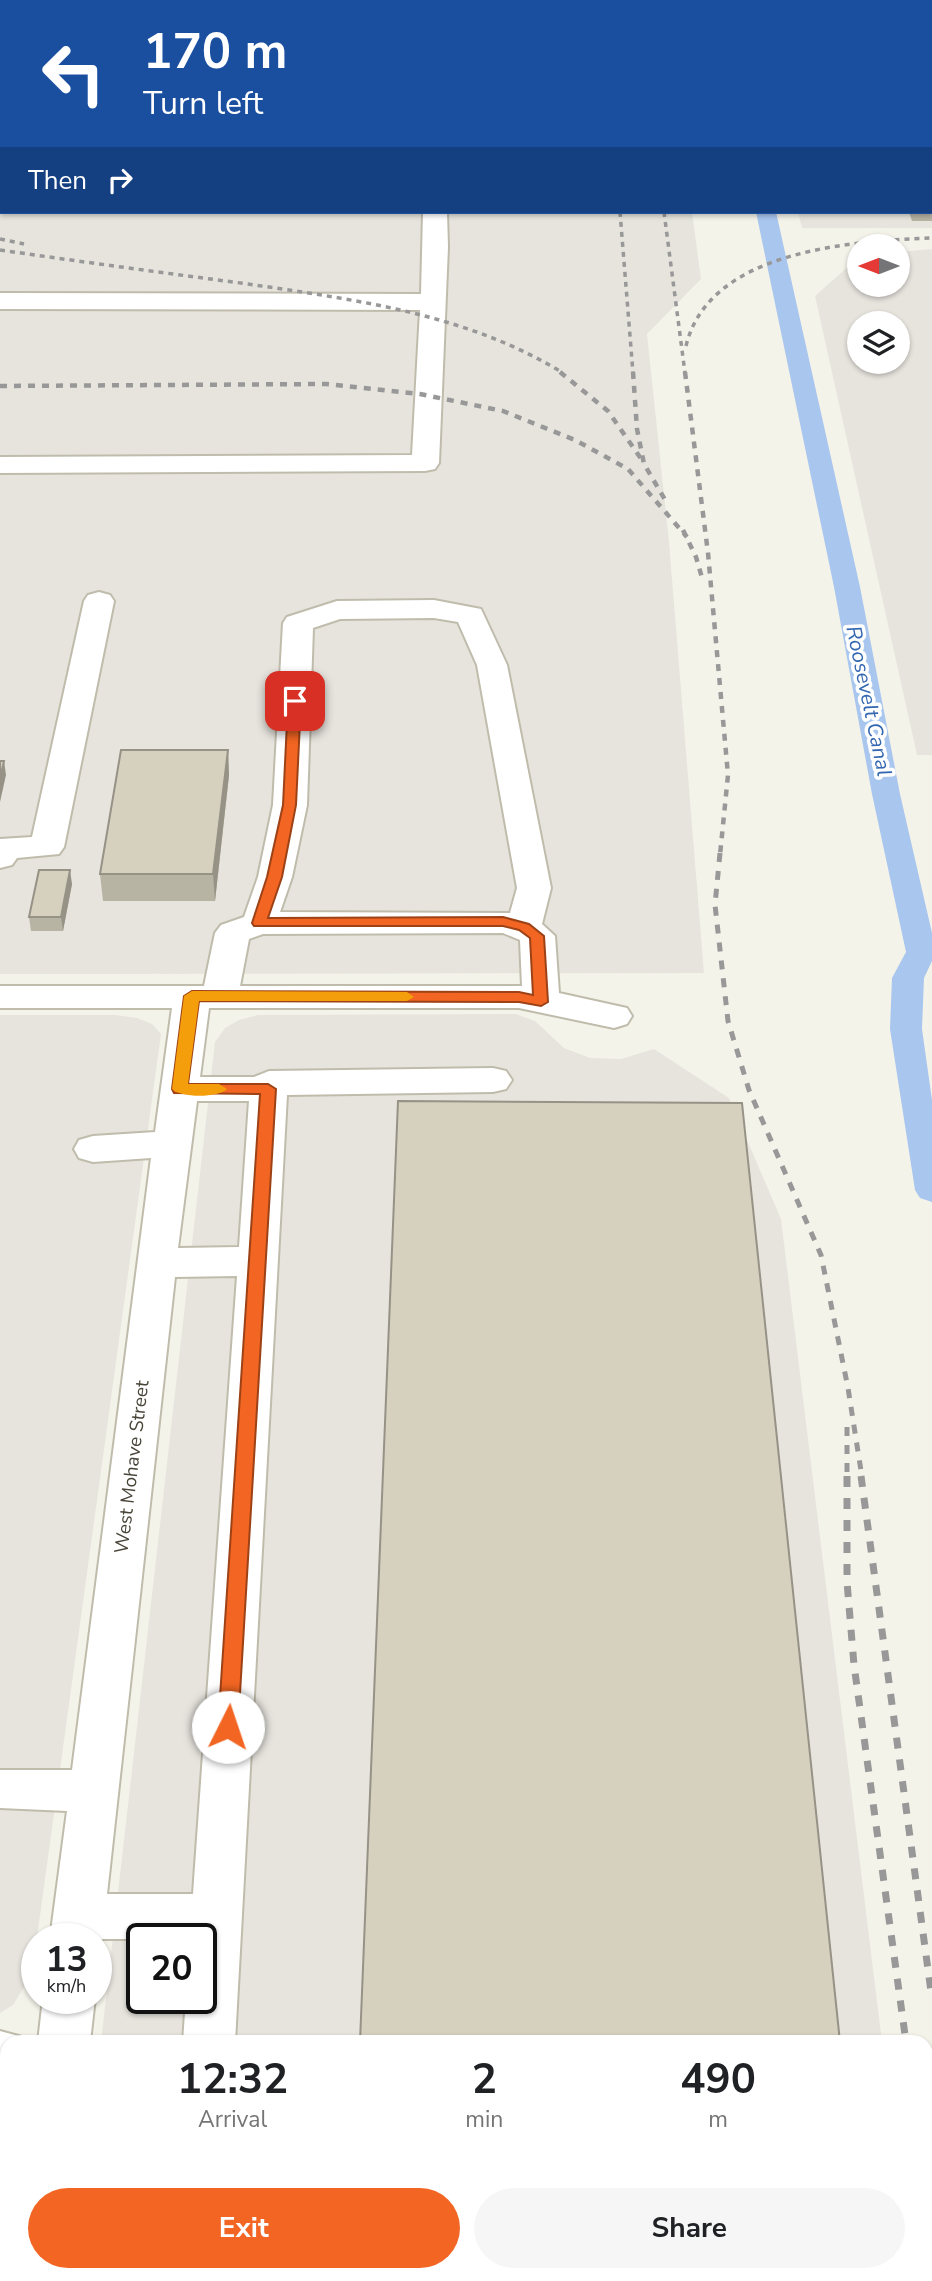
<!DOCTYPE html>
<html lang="en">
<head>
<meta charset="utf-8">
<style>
	body { margin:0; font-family:"Nunito Sans",sans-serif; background:#f6f6f6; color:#202124; height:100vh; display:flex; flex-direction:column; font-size:26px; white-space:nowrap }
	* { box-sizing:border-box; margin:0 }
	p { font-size:23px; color:#757577 }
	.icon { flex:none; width:38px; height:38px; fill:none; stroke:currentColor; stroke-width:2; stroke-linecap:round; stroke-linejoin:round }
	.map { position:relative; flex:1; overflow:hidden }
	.panel { position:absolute; left:0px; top:2035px; width:933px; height:247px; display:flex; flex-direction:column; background:#fff; border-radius:21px 21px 0 0; box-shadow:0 2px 5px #0004 }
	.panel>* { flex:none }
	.hud { position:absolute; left:0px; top:0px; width:933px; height:214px; box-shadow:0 2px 5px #0004; background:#1a4fa0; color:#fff; overflow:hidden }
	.needle { width:46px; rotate:270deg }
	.controls { position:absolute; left:847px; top:234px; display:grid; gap:14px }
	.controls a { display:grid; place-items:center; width:63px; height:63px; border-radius:50%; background:#fff; box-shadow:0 2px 5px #0004; font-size:35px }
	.speed { position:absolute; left:21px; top:1923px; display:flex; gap:14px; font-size:35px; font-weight:700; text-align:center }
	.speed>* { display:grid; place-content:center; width:91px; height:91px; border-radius:50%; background:#fff; box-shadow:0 2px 5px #0004; line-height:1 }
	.speed small { font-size:18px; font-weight:400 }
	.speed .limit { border:4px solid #111; border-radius:10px; background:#fff; color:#111 }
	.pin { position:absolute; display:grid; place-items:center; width:60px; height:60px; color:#fff; margin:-30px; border-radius:14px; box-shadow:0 4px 10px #0006 }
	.me { position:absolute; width:77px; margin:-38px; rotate:4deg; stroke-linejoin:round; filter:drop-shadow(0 0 5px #0008) }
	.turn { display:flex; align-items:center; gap:24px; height:147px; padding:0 28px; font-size:32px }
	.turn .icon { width:91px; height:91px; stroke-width:2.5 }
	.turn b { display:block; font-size:49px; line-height:60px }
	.then { display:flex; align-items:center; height:66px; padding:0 28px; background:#0003; gap:14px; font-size:26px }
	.eta { display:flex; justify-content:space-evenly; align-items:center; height:119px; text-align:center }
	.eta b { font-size:42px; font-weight:700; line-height:49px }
	.action { display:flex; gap:14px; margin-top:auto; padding:14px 28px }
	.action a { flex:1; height:80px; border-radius:42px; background:#f26522; color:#fff; font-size:28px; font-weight:700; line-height:80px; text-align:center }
	.action a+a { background:#f6f6f6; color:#202124 }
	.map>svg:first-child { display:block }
	.industrial { fill:#e7e4de; fill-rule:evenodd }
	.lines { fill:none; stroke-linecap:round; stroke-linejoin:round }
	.canal { fill:#a9c6ee; fill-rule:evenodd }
	.minor-casing { stroke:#c0bcac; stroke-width:4 }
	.minor { fill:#fff; fill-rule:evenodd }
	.rail-far3 { stroke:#989898; stroke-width:3.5; stroke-dasharray:5 5; stroke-linecap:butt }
	.rail-far2 { stroke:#989898; stroke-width:4.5; stroke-dasharray:7 7; stroke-linecap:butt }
	.rail-far1 { stroke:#989898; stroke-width:5; stroke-dasharray:9 9; stroke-linecap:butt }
	.rail { stroke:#989898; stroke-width:7; stroke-dasharray:11 11; stroke-linecap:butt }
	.wall { fill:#b8b4a4 }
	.shaded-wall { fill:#969286 }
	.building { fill:#d6d1bf; stroke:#969286; stroke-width:2 }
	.route { fill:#f26522; stroke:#9d4216; stroke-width:2 }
	.slow { fill:#f59e0b }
	.labels { text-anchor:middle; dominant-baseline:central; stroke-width:7; stroke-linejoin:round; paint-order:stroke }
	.street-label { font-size:19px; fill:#484438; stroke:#fff }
	.water-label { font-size:21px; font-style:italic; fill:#3467b1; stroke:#fff }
</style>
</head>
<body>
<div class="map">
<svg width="932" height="2281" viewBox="0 0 932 2281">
	<rect width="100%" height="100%" fill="#f4f3ea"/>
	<g class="industrial">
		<path d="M0,0H662L2,2V212H692L701,279L647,334L669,542L704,973L0,974Z"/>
		<path d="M749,0H932V228H802L798,212H931V2Z"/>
		<path d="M932,249V755H917L815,296L859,257V285H898V252ZM859,324H898V362H859Z"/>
		<path d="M516,1014L535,1021L564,1048L590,1058L621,1059L654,1049L729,1098L781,1219L882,2042H101L215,1042L225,1028L239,1020L258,1015ZM142,1939H201V1998H142Z"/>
		<path d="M0,1015H115L137,1018L152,1024L161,1034L32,1974L13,2005L0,2013Z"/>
		<path d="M0,2095H7V2275H910L911,2281H0Z"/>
	</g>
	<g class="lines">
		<g class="canal">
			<path d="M711,0H729L730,2H712Z"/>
			<path d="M756,212H776L860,587L900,794L932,933V961L924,978L922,1029L932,1100V1202L920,1198L915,1190L890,1029L892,978L906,952L872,794L834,587Z"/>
		</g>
		<g class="minor-casing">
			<g id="minor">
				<rect x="409" y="0" width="20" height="2"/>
				<rect x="554" y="0" width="20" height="2"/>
				<rect x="836" y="0" width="20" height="2"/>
				<rect x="0" y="5" width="2" height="12"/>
				<rect x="0" y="101" width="2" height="14"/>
				<rect x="931" y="114" width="1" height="14"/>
				<path d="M423,212H447L448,247L439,463L435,469L425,471L0,473V457L412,455L420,310L0,309V293L421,294Z"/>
				<path d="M99,592L110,595L114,601L64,847L59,854L17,858L12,865L0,868V839L32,837L84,601L88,595Z"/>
				<path d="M434,600L481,609L507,665L551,888L542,924L555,936L559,993L627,1008L632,1016L627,1024L614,1028L519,1008H209L200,1077H254L269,1071L493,1068L506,1071L512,1080L506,1089L493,1092L287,1095L235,2042H183L186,1998H201V1939H102L96,1951V1939H50L67,1811L0,1808V1770H72L151,1158L93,1162L79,1158L74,1149L79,1140L93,1136L155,1132L172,1008H0V986H204L215,933L221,925L244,917L258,877L273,805L283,623L287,617L337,601ZM434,618L458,622L477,665L517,888L510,913L280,912L292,877L307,805L313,628L340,619ZM503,933L520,940L522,986H240L249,939L263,934ZM197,1101H249L239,1247L178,1248ZM237,1276L193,1894H107L175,1277Z"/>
				<path d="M43,1998H95L90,2042H38Z"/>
				<path d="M0,2031L26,2038L28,2042H7V2079H0Z"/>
				<rect x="0" y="2210" width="7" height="54"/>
				<path d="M15,2275H72L74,2281H17Z"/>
			</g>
		</g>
		<use href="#minor" class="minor"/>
		<g class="rail-far3">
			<path d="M620,212L633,373"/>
			<path d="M664,212L685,373"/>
			<path d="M0,239L24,244"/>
			<path d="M0,250C83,262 165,273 248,284C357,300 467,314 563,373"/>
			<path d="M686,346C709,250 852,241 932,238"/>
		</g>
		<g class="rail-far2">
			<path d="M560,372L608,411L644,463"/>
			<path d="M633,372L637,429L644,464L667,503"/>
			<path d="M685,372L708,553L728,775L720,855"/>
			<path d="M0,386L326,384L420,394L503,411L575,440L628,469L687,537"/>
			<path d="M683,530L696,557L703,581"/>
		</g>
		<g class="rail-far1">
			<path d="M720,853L715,905L728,1021L749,1090L821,1255L848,1388L862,1477"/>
			<path d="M847,1427V1477"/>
		</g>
		<g class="rail">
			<path d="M847,1476V1582L854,1665L906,2042"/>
			<path d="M861,1476L932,1999"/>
			<path d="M926,2203L932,2252"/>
		</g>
	</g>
	<g class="wall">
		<path d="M890,0H932V48H931V2H890Z"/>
		<path d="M931,160H932V221H912L909,212H931Z"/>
		<path d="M228,750L229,775L215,901H103L100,874Z"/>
		<path d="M72,884L63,931H31L29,917Z"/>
	</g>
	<g class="shaded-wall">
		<path d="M228,750L229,775L215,901L213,874Z"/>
		<path d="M4,761L6,775L0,802V778Z"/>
		<path d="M70,870L72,884L63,931L61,917Z"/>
	</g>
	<g class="building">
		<path d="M898,0H932V28H931V2H899Z"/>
		<rect x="931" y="160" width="1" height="44"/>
		<path d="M121,750H228L213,874H100Z"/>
		<path d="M0,761H4L0,778Z"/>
		<path d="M39,870H70L61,917H29Z"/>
		<path d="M398,1101L742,1103L840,2042H360Z"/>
	</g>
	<path class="route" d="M295,697L301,701L296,805L282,877L268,918L503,917L529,924L544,936L548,1002L541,1006L519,1002L199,1001L188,1084H268L276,1089L238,1727L235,1733L228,1735L221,1733L218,1727L260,1094L174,1093L172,1089L184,996L192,991L519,992L533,995L530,938L519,930L503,926H254L252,923L267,877L283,805L288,701Z"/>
	<path class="slow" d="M192,991L407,992L414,997L407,1001H199L188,1084H219L227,1089C219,1098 180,1098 172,1089L184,996Z"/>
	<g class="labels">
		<g class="street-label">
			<text transform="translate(132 1467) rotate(-83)">West Mohave Street</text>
		</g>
		<g class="water-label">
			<text transform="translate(869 701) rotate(78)">Roosevelt Canal</text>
		</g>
	</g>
</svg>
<div class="controls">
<a><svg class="needle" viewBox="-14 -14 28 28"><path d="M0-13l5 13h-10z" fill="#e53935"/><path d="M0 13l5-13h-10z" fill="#757577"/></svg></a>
<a><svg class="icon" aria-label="layers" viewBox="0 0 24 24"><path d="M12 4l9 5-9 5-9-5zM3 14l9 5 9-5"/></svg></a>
</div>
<div class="speed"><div>13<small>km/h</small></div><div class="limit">20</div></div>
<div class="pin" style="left:295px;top:701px;background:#d93025"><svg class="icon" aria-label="arrive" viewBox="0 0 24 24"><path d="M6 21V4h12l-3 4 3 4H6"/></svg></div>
<svg class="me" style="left:228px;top:1727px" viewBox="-20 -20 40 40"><circle r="19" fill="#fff"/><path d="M0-13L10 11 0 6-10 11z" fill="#f26522"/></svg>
<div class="hud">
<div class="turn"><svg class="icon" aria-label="left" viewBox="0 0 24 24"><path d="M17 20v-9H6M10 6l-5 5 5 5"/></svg><div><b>170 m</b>Turn left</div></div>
<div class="then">Then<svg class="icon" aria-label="right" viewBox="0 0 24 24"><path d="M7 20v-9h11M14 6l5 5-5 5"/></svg></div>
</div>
<section class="panel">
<div class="eta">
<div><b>12:32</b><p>Arrival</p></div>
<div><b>2</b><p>min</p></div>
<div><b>490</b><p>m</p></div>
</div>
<div class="action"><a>Exit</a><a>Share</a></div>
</section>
</div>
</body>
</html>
